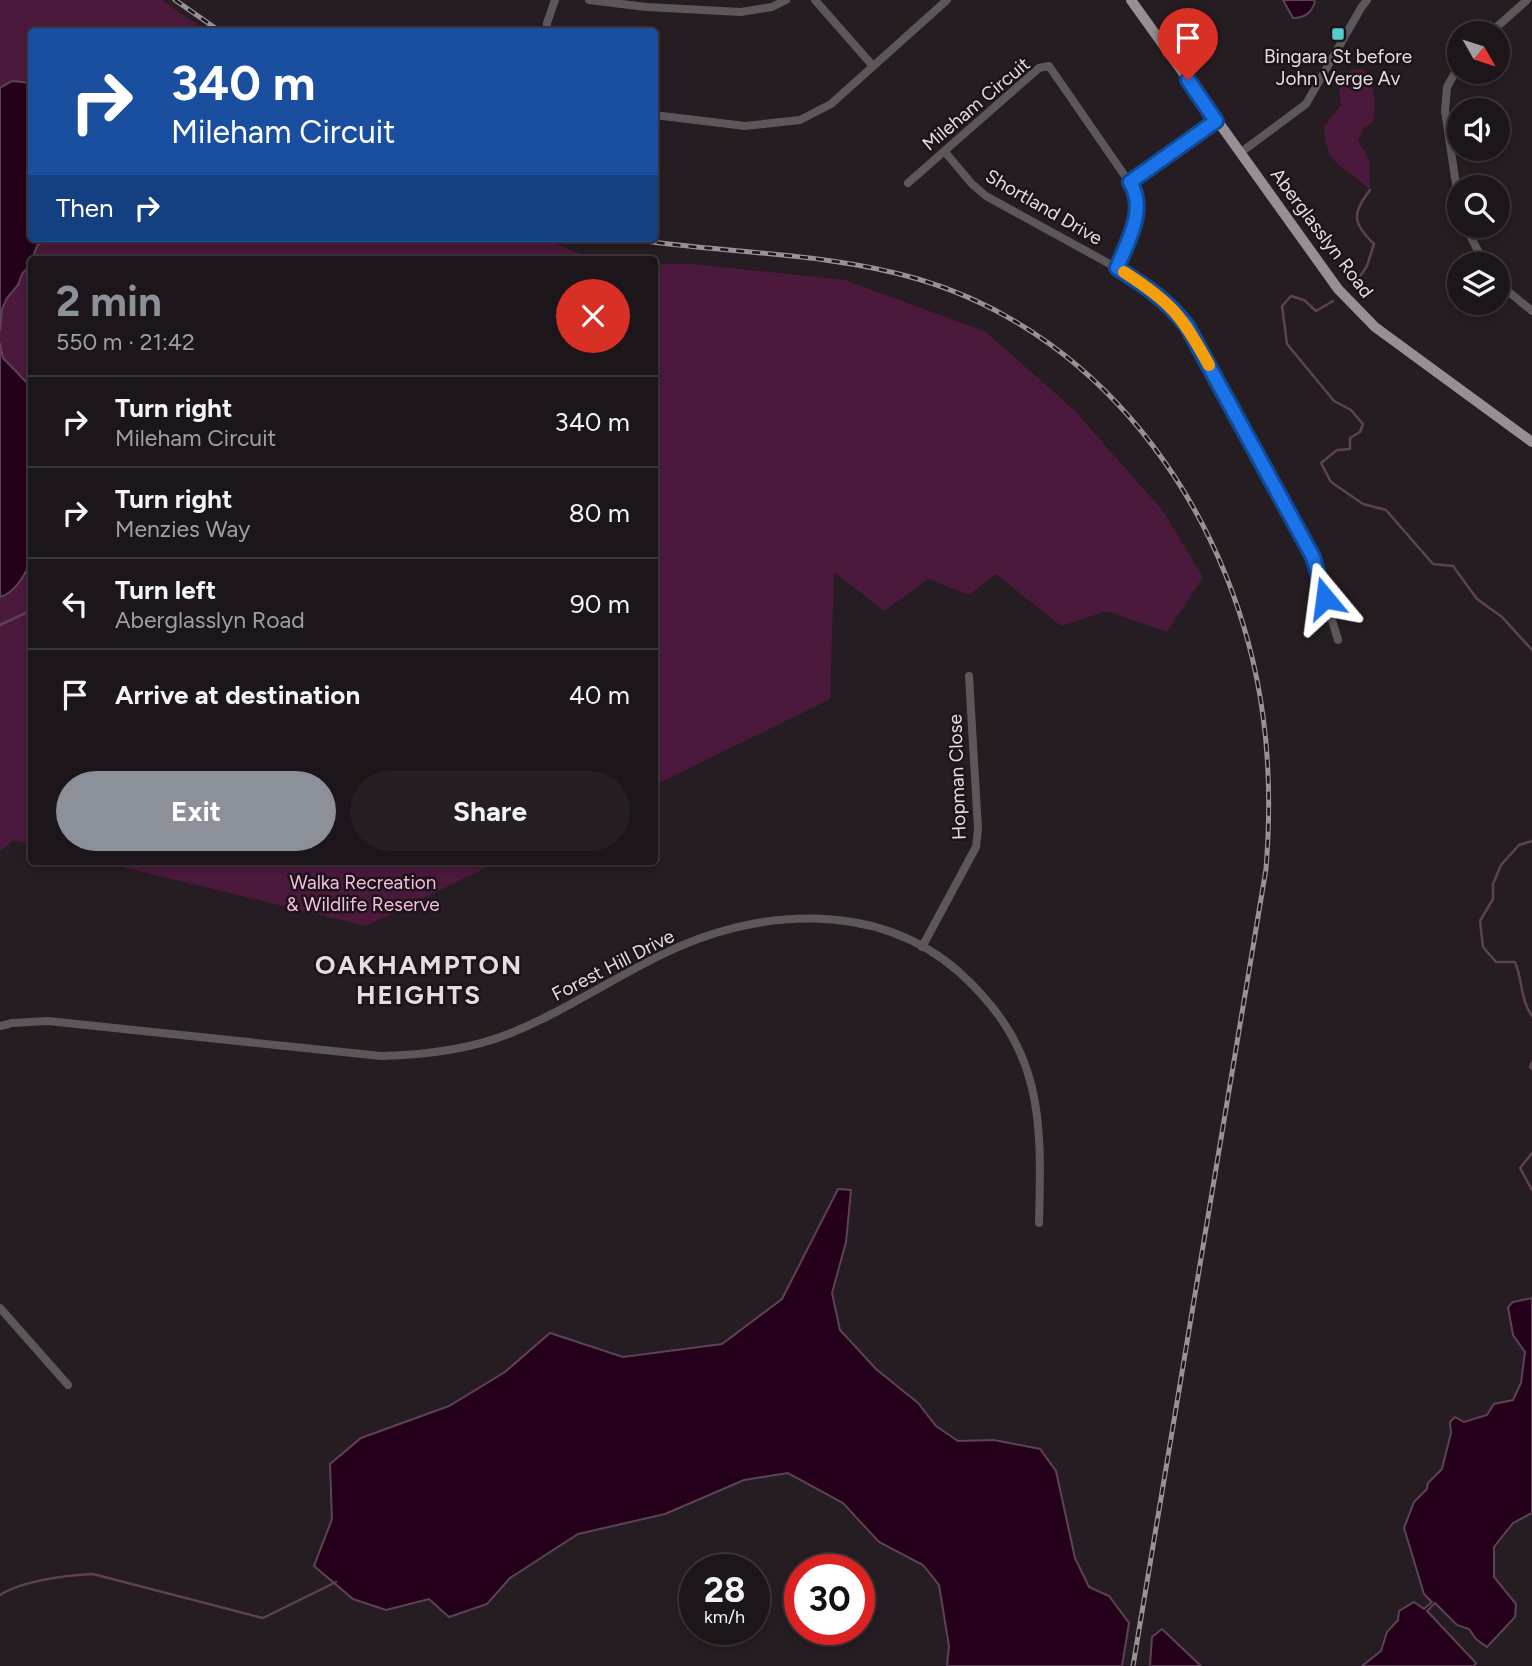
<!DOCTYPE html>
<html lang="en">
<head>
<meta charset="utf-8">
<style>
	body { margin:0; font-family:Figtree,sans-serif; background:#251f23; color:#f1f3f6; height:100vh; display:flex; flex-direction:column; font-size:26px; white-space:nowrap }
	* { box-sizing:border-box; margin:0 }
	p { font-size:23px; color:#a09fa2 }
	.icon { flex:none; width:38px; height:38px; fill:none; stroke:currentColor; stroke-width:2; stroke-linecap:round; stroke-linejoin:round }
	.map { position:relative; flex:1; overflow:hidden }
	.details { position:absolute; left:28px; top:256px; width:630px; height:609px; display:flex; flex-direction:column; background:#1c161a; border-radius:7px; box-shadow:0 4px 10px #0003,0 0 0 2px #3a3539 }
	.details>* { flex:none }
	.top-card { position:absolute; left:28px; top:28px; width:630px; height:214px; border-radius:7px; box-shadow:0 4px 10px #0003,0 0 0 2px #3a3539; background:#1a4fa0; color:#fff; overflow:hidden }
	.needle { width:46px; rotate:129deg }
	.buttons { position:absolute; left:1447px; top:21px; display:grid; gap:14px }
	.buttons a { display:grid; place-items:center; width:63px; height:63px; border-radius:50%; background:#1c161a; box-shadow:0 4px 10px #0003,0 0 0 2px #3a3539; font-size:35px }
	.speed { position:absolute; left:679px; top:1554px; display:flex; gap:14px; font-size:35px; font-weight:700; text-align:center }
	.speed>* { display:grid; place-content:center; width:91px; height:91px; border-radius:50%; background:#1c161a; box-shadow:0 4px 10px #0003,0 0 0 2px #3a3539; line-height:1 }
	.speed small { font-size:18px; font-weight:400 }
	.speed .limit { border:10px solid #d22; background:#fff; color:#111 }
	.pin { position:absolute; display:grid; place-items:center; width:60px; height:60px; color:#fff; margin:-72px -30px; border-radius:50% 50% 50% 0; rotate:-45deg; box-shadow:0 0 7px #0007 }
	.pin .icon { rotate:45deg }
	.me { position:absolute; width:77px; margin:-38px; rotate:344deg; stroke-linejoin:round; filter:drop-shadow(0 0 5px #0008) }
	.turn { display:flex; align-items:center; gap:24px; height:147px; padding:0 28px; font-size:32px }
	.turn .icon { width:91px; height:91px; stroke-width:2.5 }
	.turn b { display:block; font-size:49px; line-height:60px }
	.then { display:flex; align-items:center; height:66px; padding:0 28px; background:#0003; gap:14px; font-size:26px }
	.round { display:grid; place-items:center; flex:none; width:74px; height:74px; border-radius:37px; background:#251f23 }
	.overview { display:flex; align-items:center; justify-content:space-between; height:119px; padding:0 28px }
	h1 { font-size:42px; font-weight:700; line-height:52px; color:#8c9099 }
	.cta { display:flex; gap:14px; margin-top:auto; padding:14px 28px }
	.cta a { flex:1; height:80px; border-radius:42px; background:#8c9099; color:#fff; font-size:28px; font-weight:700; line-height:80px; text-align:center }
	.cta a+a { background:#251f23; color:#f1f3f6 }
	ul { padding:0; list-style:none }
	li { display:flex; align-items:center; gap:21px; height:91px; padding:0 28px; border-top:2px solid #3a3539 }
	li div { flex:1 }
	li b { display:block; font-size:26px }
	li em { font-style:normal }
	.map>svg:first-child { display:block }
	.green { fill:#4b193c }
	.water { fill:#24001a; stroke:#5d4255; stroke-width:2 }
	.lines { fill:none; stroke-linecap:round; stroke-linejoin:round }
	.stream { stroke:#5d4255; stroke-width:2.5 }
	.minor { stroke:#5c575a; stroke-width:8 }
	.major { stroke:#988e94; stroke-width:10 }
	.rail-casing { stroke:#989195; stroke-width:5 }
	.rail { stroke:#1c1419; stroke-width:2.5; stroke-dasharray:8; stroke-linecap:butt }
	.route-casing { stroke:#114b97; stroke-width:18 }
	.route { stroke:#1a73e8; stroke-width:12 }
	.slow { stroke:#f59e0b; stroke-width:12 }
	.poi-dot { fill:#54cdc8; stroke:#1c1419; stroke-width:2.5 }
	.labels { text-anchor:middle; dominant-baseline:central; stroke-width:5; stroke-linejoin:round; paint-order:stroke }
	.poi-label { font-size:19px; fill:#e3dce0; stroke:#1c1419 }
	.street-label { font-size:19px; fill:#e3dce0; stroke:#1c1419 }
	.park-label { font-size:19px; fill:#f7bde2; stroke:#1c1419 }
	.district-label { font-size:26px; font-weight:bold; letter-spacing:2px; fill:#e3dce0; stroke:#1c1419 }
</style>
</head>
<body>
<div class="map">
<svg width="1532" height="1666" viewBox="0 0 1532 1666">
	<rect width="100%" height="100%" fill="#261d22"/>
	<g class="green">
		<path d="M0,0H162L206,31L32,32V238H539L594,259H32L31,844L13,840L0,852Z"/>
		<path d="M1354,69L1364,70C1376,86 1376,102 1373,122L1364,128L1358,141L1369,159L1370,190C1346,164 1326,170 1324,127L1341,105C1339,85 1335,80 1354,69Z"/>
		<path d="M655,264H692L845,280L986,332L1074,410L1163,511L1203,577L1167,632L1107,611L1061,626L996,574L969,595L928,579L884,611L834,572L830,699L655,785Z"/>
		<path d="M97,861H500L366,926Z"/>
	</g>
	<g class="water">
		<path d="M1283,0H1314L1315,2C1311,13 1305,18 1293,18Z"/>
		<path d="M12,81L31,83L32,238H77L43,242L37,246L30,265L22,274L18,285L7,298L2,309L0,331V88Z"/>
		<path d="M0,343L3,358L32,388L31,562C25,574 15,593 0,597Z"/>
		<path d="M838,1189L851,1190L846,1242L832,1293L840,1330L876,1369L918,1403L936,1426L958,1441L994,1440L1040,1449L1056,1471L1075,1558L1089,1587L1109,1596L1129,1623L1122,1666H947L949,1646L939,1585L923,1565L879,1542L843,1503L788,1473L744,1480L665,1514L578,1534L510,1578L487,1604L449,1617L429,1599L386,1610L353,1599L314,1566L332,1519L330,1464L361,1438L449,1406L505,1372L550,1333L623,1357L722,1344L782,1299Z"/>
		<path d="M1532,1298V1513L1513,1523L1494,1547V1577L1516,1604L1515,1617L1487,1647L1476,1639L1469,1629L1457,1625L1435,1603L1427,1611L1476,1663L1474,1666H1362L1381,1651L1387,1632L1398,1620L1399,1611L1414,1602L1424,1609L1432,1602L1424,1594L1404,1528L1414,1502L1427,1489L1428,1483L1442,1469L1451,1433L1450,1422L1455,1417L1464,1422L1487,1415L1494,1404L1513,1400L1521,1383L1525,1352L1513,1335L1508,1307L1513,1302Z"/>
		<path d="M1162,1629L1201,1666H1150L1152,1637Z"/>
	</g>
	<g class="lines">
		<g class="stream">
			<path d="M1354,285L1367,266L1374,244C1352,223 1352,213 1370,190"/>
			<path d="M1333,301L1316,311L1304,300L1291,296L1282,306L1287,344L1334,401L1351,410L1363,424L1360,432L1350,438V449L1337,450L1321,463L1331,482L1363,504L1386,510L1433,564L1453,566L1477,599L1502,617L1532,650"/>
			<path d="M0,625L32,610"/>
			<path d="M1532,841L1519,845L1501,865L1493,884V899L1480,921L1483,947L1496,962H1515C1523,981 1520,999 1532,1016"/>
			<path d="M1532,1062L1530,1067L1532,1069"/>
			<path d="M1532,1153L1520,1168L1532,1190"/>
			<path d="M0,1595C21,1581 67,1575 93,1574L263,1618L336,1582"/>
		</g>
		<g class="minor">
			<path d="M589,0L646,7L741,12L772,7L786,0"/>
			<path d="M815,0L873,66"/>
			<path d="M547,32V23L555,0"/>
			<path d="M1490,33L1527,0"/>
			<path d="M1460,64L1447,87L1445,111L1460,211"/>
			<path d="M654,115L745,126L800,120L831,104L947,0"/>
			<path d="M945,152L972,184L986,196L1117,268L1160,296L1174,309L1200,348L1313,557L1338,640"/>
			<path d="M1240,153L1306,104L1361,8L1367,0"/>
			<path d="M1130,182L1216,121"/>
			<path d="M908,183L1039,68L1049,66L1134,189C1143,217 1127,243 1117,268"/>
			<path d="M1465,226L1485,264"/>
			<path d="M1498,283L1532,311"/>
			<path d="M922,947L976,847L978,829L969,676"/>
			<path d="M0,1026L12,1023L48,1021L381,1056C425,1055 469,1050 511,1033C563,1012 610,980 661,955C754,908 876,899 959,972C1043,1048 1042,1117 1039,1223"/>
			<path d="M0,1308L68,1385"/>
		</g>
		<path class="major" d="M1131,0L1338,289L1375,327L1532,442"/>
		<g class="rail-casing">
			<g id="rail">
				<path d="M175,0L221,32"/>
				<path d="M625,238C722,254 823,251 918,279C1111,336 1237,522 1263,716C1270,767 1270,818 1266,869L1133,1666"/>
			</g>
		</g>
		<use href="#rail" class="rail"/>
	</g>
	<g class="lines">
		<g class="route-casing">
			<path id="route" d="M1188,80L1216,121L1130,182C1147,210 1128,240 1117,268C1144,285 1167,300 1187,326L1313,557L1325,598"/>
		</g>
		<use href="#route" class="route"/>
		<path class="slow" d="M1124,272C1172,303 1182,316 1209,365"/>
	</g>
	<rect class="poi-dot" x="1331" y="27" width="14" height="14" rx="3.5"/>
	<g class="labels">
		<g class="poi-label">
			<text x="1338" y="56">Bingara St before<tspan x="1338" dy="22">John Verge Av</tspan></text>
		</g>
		<g class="street-label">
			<text transform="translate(976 104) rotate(-40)">Mileham Circuit</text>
			<text transform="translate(1044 207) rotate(30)">Shortland Drive</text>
			<text transform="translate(1322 233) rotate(53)">Aberglasslyn Road</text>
			<text transform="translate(957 777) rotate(-92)">Hopman Close</text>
			<text transform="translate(613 965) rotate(-27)">Forest Hill Drive</text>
		</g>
		<g class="park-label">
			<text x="363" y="882">Walka Recreation<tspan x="363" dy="22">&amp; Wildlife Reserve</tspan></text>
		</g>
		<g class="district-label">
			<text x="419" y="965">OAKHAMPTON<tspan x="419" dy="30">HEIGHTS</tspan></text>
		</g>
	</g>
</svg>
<div class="buttons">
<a><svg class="needle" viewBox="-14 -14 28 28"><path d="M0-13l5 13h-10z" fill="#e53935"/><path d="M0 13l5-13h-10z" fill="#a09fa2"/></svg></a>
<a><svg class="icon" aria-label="sound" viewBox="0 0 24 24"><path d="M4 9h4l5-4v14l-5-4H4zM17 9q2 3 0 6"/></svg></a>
<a><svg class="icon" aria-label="search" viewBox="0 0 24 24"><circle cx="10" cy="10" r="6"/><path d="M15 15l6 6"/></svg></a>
<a><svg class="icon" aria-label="layers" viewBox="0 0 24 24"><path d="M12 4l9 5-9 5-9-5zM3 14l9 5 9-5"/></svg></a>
</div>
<div class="speed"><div>28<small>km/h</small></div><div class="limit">30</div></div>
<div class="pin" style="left:1188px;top:80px;background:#d93025"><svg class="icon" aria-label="arrive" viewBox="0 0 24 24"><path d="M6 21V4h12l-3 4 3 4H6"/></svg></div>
<svg class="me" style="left:1325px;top:598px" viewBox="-20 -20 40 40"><path d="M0-17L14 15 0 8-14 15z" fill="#1a73e8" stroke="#fff" stroke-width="4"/></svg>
<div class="top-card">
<div class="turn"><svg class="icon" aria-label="right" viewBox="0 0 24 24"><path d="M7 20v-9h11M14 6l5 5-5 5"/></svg><div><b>340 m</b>Mileham Circuit</div></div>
<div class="then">Then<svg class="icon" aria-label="right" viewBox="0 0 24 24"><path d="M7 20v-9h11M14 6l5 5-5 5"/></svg></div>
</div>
<section class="details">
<div class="overview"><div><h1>2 min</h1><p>550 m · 21:42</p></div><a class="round" style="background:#d93025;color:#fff"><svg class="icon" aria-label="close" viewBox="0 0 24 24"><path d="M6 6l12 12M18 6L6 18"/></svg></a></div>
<ul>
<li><svg class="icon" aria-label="right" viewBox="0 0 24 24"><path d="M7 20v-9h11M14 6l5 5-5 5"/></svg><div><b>Turn right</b><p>Mileham Circuit</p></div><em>340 m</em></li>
<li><svg class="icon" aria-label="right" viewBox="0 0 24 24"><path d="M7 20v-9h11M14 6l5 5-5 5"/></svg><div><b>Turn right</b><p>Menzies Way</p></div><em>80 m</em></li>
<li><svg class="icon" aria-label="left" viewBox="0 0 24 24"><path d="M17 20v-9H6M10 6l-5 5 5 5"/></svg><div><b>Turn left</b><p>Aberglasslyn Road</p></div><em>90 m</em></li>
<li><svg class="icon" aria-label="arrive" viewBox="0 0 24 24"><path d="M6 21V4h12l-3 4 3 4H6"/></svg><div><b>Arrive at destination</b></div><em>40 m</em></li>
</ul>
<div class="cta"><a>Exit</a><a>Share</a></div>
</section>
</div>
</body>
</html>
